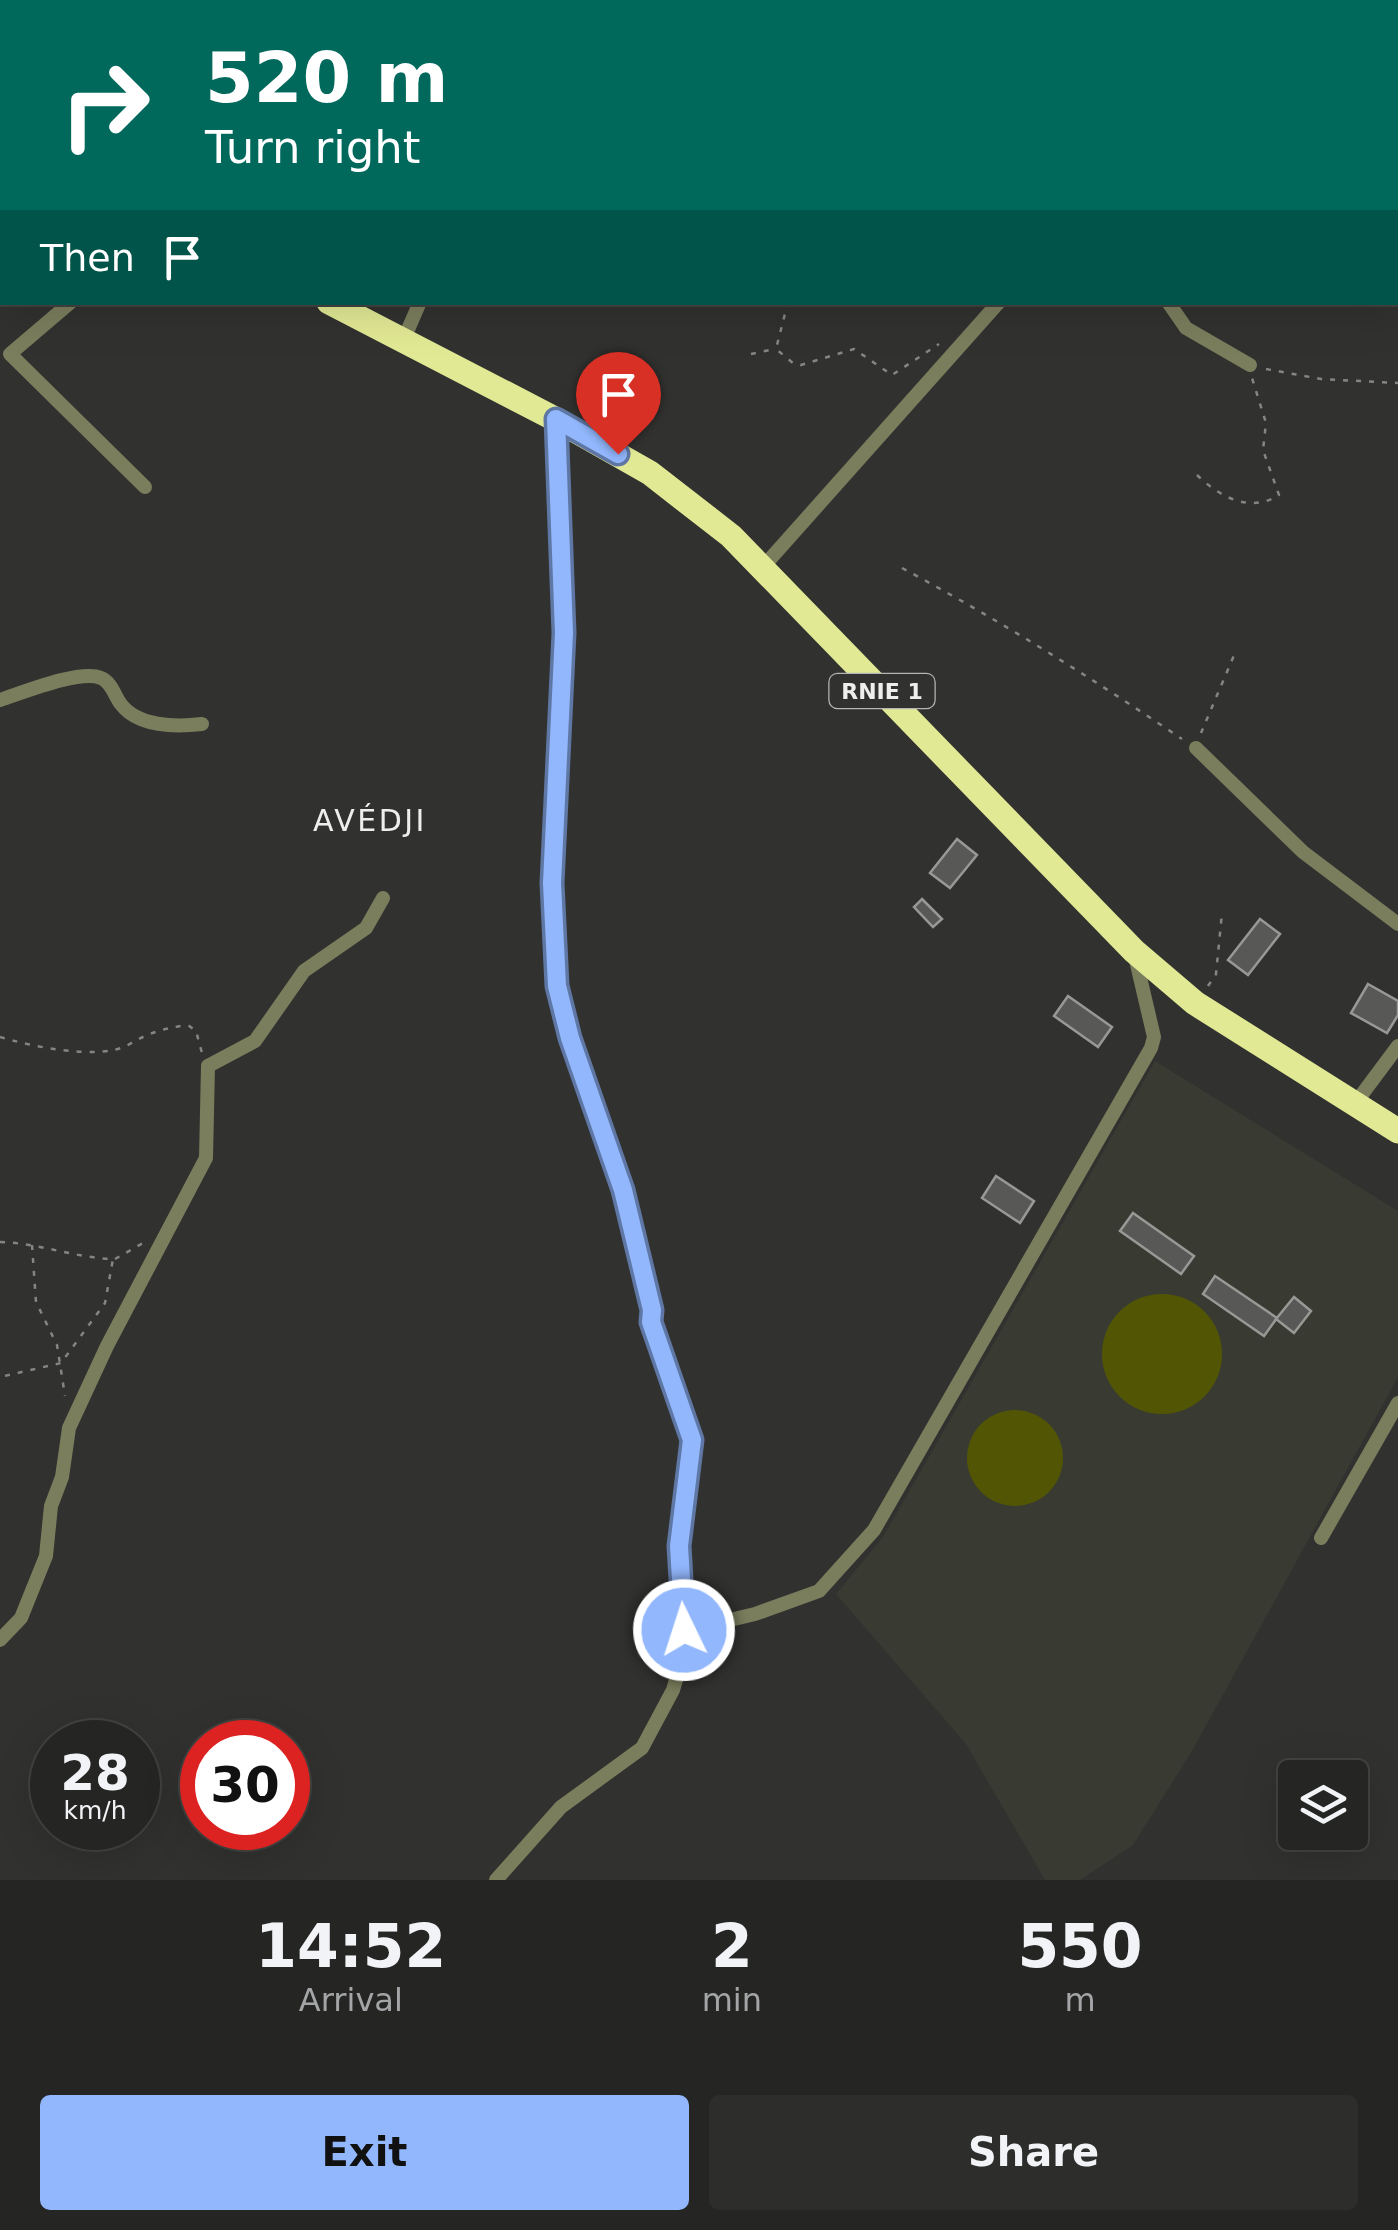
<!DOCTYPE html>
<html lang="en">
<head>
<meta charset="utf-8">
<style>
	body { margin:0; font-family:"DejaVu Sans",sans-serif; background:#2d2d2b; color:#f1f3f6; height:100vh; display:flex; flex-direction:column; font-size:38px; white-space:nowrap }
	* { box-sizing:border-box; margin:0 }
	p { font-size:32px; color:#a3a5a6 }
	.icon { flex:none; width:55px; height:55px; fill:none; stroke:currentColor; stroke-width:2; stroke-linecap:round; stroke-linejoin:round }
	.map { position:relative; height:1880px; overflow:hidden }
	.side { display:flex; flex-direction:column; background:#252523; flex:1 }
	.side>* { flex:none }
	.top-card { position:absolute; left:0px; top:0px; width:1400px; height:305px; box-shadow:0 10px 40px #0002,0 0 0 2px #424241; background:#00695c; color:#fff; overflow:hidden }
	.tools { position:absolute; left:1278px; top:1760px; display:grid; gap:20px }
	.tools a { display:grid; place-items:center; width:90px; height:90px; border-radius:10px; background:#252523; box-shadow:0 10px 40px #0002,0 0 0 2px #424241; font-size:50px }
	.speed { position:absolute; left:30px; top:1720px; display:flex; gap:20px; font-size:50px; font-weight:700; text-align:center }
	.speed>* { display:grid; place-content:center; width:130px; height:130px; border-radius:50%; background:#252523; box-shadow:0 10px 40px #0002,0 0 0 2px #424241; line-height:1 }
	.speed small { font-size:25px; font-weight:400 }
	.speed .limit { border:15px solid #d22; background:#fff; color:#111 }
	.pin { position:absolute; display:grid; place-items:center; width:85px; height:85px; color:#fff; margin:-102px -42px; border-radius:50% 50% 50% 0; rotate:-45deg; box-shadow:0 0 10px #0007 }
	.pin .icon { rotate:45deg }
	.me { position:absolute; width:110px; margin:-55px; rotate:356deg; stroke-linejoin:round; filter:drop-shadow(0 0 8px #0008) }
	.turn { display:flex; align-items:center; gap:35px; height:210px; padding:0 40px; font-size:45px }
	.turn .icon { width:130px; height:130px; stroke-width:2.5 }
	.turn b { display:block; font-size:70px; line-height:85px }
	.then { display:flex; align-items:center; height:95px; padding:0 40px; background:#0003; gap:20px; font-size:38px }
	.eta { display:flex; justify-content:space-evenly; align-items:center; height:170px; text-align:center }
	.eta b { font-size:60px; font-weight:800; line-height:70px }
	.primary-button { display:flex; gap:20px; margin-top:auto; padding:20px 40px }
	.primary-button a { flex:1; height:115px; border-radius:10px; background:#92b7fd; color:#111; font-size:40px; font-weight:800; line-height:115px; text-align:center }
	.primary-button a+a { background:#2d2d2b; color:#f1f3f6 }
	.map>svg:first-child { display:block }
	.built { fill:#393a32 }
	.green { fill:#525604 }
	.building { fill:#585856; stroke:#989996; stroke-width:2.5 }
	.lines { fill:none; stroke-linecap:round; stroke-linejoin:round }
	.path { stroke:#858583; stroke-width:2.5; stroke-dasharray:5 8; stroke-linecap:butt }
	.street { stroke:#7b7e5d; stroke-width:14 }
	.highway { stroke:#e2e994; stroke-width:25 }
	.route-casing { stroke:#5f77a4; stroke-width:25 }
	.route { stroke:#92b7fd; stroke-width:18 }
	.labels { text-anchor:middle; dominant-baseline:central; stroke-width:10; stroke-linejoin:round; paint-order:stroke }
	.shield { fill:#31312f; stroke:#b5b6b4; stroke-width:2.5 }
	.shield-label { font-size:22px; font-weight:bold; fill:#eeefed }
	.quarter-label { font-size:30px; letter-spacing:2.5px; fill:#eeefed; stroke:#31312f }
</style>
</head>
<body>
<div class="map">
<svg width="1398" height="1880" viewBox="0 0 1398 1880">
	<rect width="100%" height="100%" fill="#31312f"/>
	<path class="built" d="M1155,1061L1398,1211V1377L1192,1751L1133,1845L1080,1880H1045L966,1744L836,1594L883,1537Z"/>
	<g class="green">
		<circle cx="1162" cy="1354" r="60"/>
		<circle cx="1015" cy="1458" r="48"/>
	</g>
	<g class="building">
		<path d="M957,839L977,855L950,888L930,873Z"/>
		<path d="M922,899L942,919L933,927L914,907Z"/>
		<path d="M1260,919L1280,934L1248,975L1228,960Z"/>
		<path d="M1368,984L1398,1001V1015L1387,1033L1351,1013Z"/>
		<path d="M1068,996L1112,1027L1098,1047L1054,1016Z"/>
		<path d="M996,1176L1034,1201L1020,1223L982,1198Z"/>
		<path d="M1133,1213L1194,1256L1181,1274L1120,1231Z"/>
		<path d="M1215,1276L1277,1318L1264,1336L1203,1294Z"/>
		<path d="M1294,1297L1311,1311L1294,1333L1276,1319Z"/>
	</g>
	<g class="lines">
		<g class="path">
			<path d="M668,302L669,306"/>
			<path d="M788,302L776,349L793,363L801,365L854,349L892,375L939,344"/>
			<path d="M751,354L775,349"/>
			<path d="M1266,369L1321,379L1398,383"/>
			<path d="M1197,475C1219,496 1249,514 1279,495L1263,450L1266,423L1252,378"/>
			<path d="M902,568C999,620 1090,677 1182,739"/>
			<path d="M1201,733L1235,653"/>
			<path d="M1208,986L1216,974L1222,913"/>
			<path d="M0,1037C30,1046 99,1061 128,1045C148,1033 164,1028 188,1025L196,1031L202,1053"/>
			<path d="M0,1242C39,1243 75,1258 113,1259L105,1303L61,1363L0,1377"/>
			<path d="M32,1245L36,1302L57,1345L65,1396"/>
			<path d="M115,1259L143,1243"/>
		</g>
		<g class="street">
			<path d="M838,0L845,2"/>
			<path d="M1232,0L1235,2"/>
			<path d="M281,2L283,0"/>
			<path d="M656,2L658,0"/>
			<path d="M1161,2L1163,0"/>
			<path d="M1366,2L1368,0"/>
			<path d="M1398,267V268"/>
			<path d="M71,302L10,354L145,487"/>
			<path d="M1168,302L1186,328L1250,365"/>
			<path d="M403,341L420,302"/>
			<path d="M763,567L999,302"/>
			<path d="M0,700C22,693 80,669 101,678C111,682 114,694 120,703C137,727 176,727 202,724"/>
			<path d="M1196,748L1303,852L1398,924"/>
			<path d="M1354,1105L1398,1046"/>
			<path d="M1321,1538L1398,1403"/>
			<path d="M684,1631L755,1614L819,1591L874,1530L1151,1048L1154,1037L1135,956"/>
			<path d="M0,1640L21,1618L46,1556L51,1506L62,1477L69,1428L107,1346L206,1158L208,1066L255,1041L304,971L366,928L383,898"/>
			<path d="M496,1880L561,1807L642,1748L673,1690L680,1666L684,1631L679,1546L693,1462L692,1441L651,1321L652,1310L623,1190L570,1037L557,986L552,897L564,633L556,420"/>
		</g>
		<g class="highway">
			<path d="M0,85L2,87"/>
			<path d="M329,302L555,419L650,473L731,536L1134,951L1195,1003L1398,1131"/>
		</g>
	</g>
	<g class="lines">
		<g class="route-casing">
			<path id="route" d="M618,454L556,419L564,633L552,883L557,986L570,1038L623,1190L652,1310L651,1322L692,1440L679,1546L684,1630"/>
		</g>
		<use href="#route" class="route"/>
	</g>
	<g class="labels">
		<rect class="shield" x="829.5" y="674" width="105" height="34" rx="8"/>
		<g class="shield-label">
			<text x="882" y="691">RNIE 1</text>
		</g>
		<g class="quarter-label">
			<text x="370" y="820">AVÉDJI</text>
		</g>
	</g>
</svg>
<div class="tools">
<a><svg class="icon" aria-label="layers" viewBox="0 0 24 24"><path d="M12 4l9 5-9 5-9-5zM3 14l9 5 9-5"/></svg></a>
</div>
<div class="speed"><div>28<small>km/h</small></div><div class="limit">30</div></div>
<div class="pin" style="left:618px;top:454px;background:#d93025"><svg class="icon" aria-label="arrive" viewBox="0 0 24 24"><path d="M6 21V4h12l-3 4 3 4H6"/></svg></div>
<svg class="me" style="left:684px;top:1630px" viewBox="-20 -20 40 40"><circle r="17" fill="#92b7fd" stroke="#fff" stroke-width="3"/><path d="M0-11L8 9 0 5-8 9z" fill="#fff"/></svg>
<div class="top-card">
<div class="turn"><svg class="icon" aria-label="right" viewBox="0 0 24 24"><path d="M7 20v-9h11M14 6l5 5-5 5"/></svg><div><b>520 m</b>Turn right</div></div>
<div class="then">Then<svg class="icon" aria-label="arrive" viewBox="0 0 24 24"><path d="M6 21V4h12l-3 4 3 4H6"/></svg></div>
</div>
</div>
<section class="side">
<div class="eta">
<div><b>14:52</b><p>Arrival</p></div>
<div><b>2</b><p>min</p></div>
<div><b>550</b><p>m</p></div>
</div>
<div class="primary-button"><a>Exit</a><a>Share</a></div>
</section>
</body>
</html>
